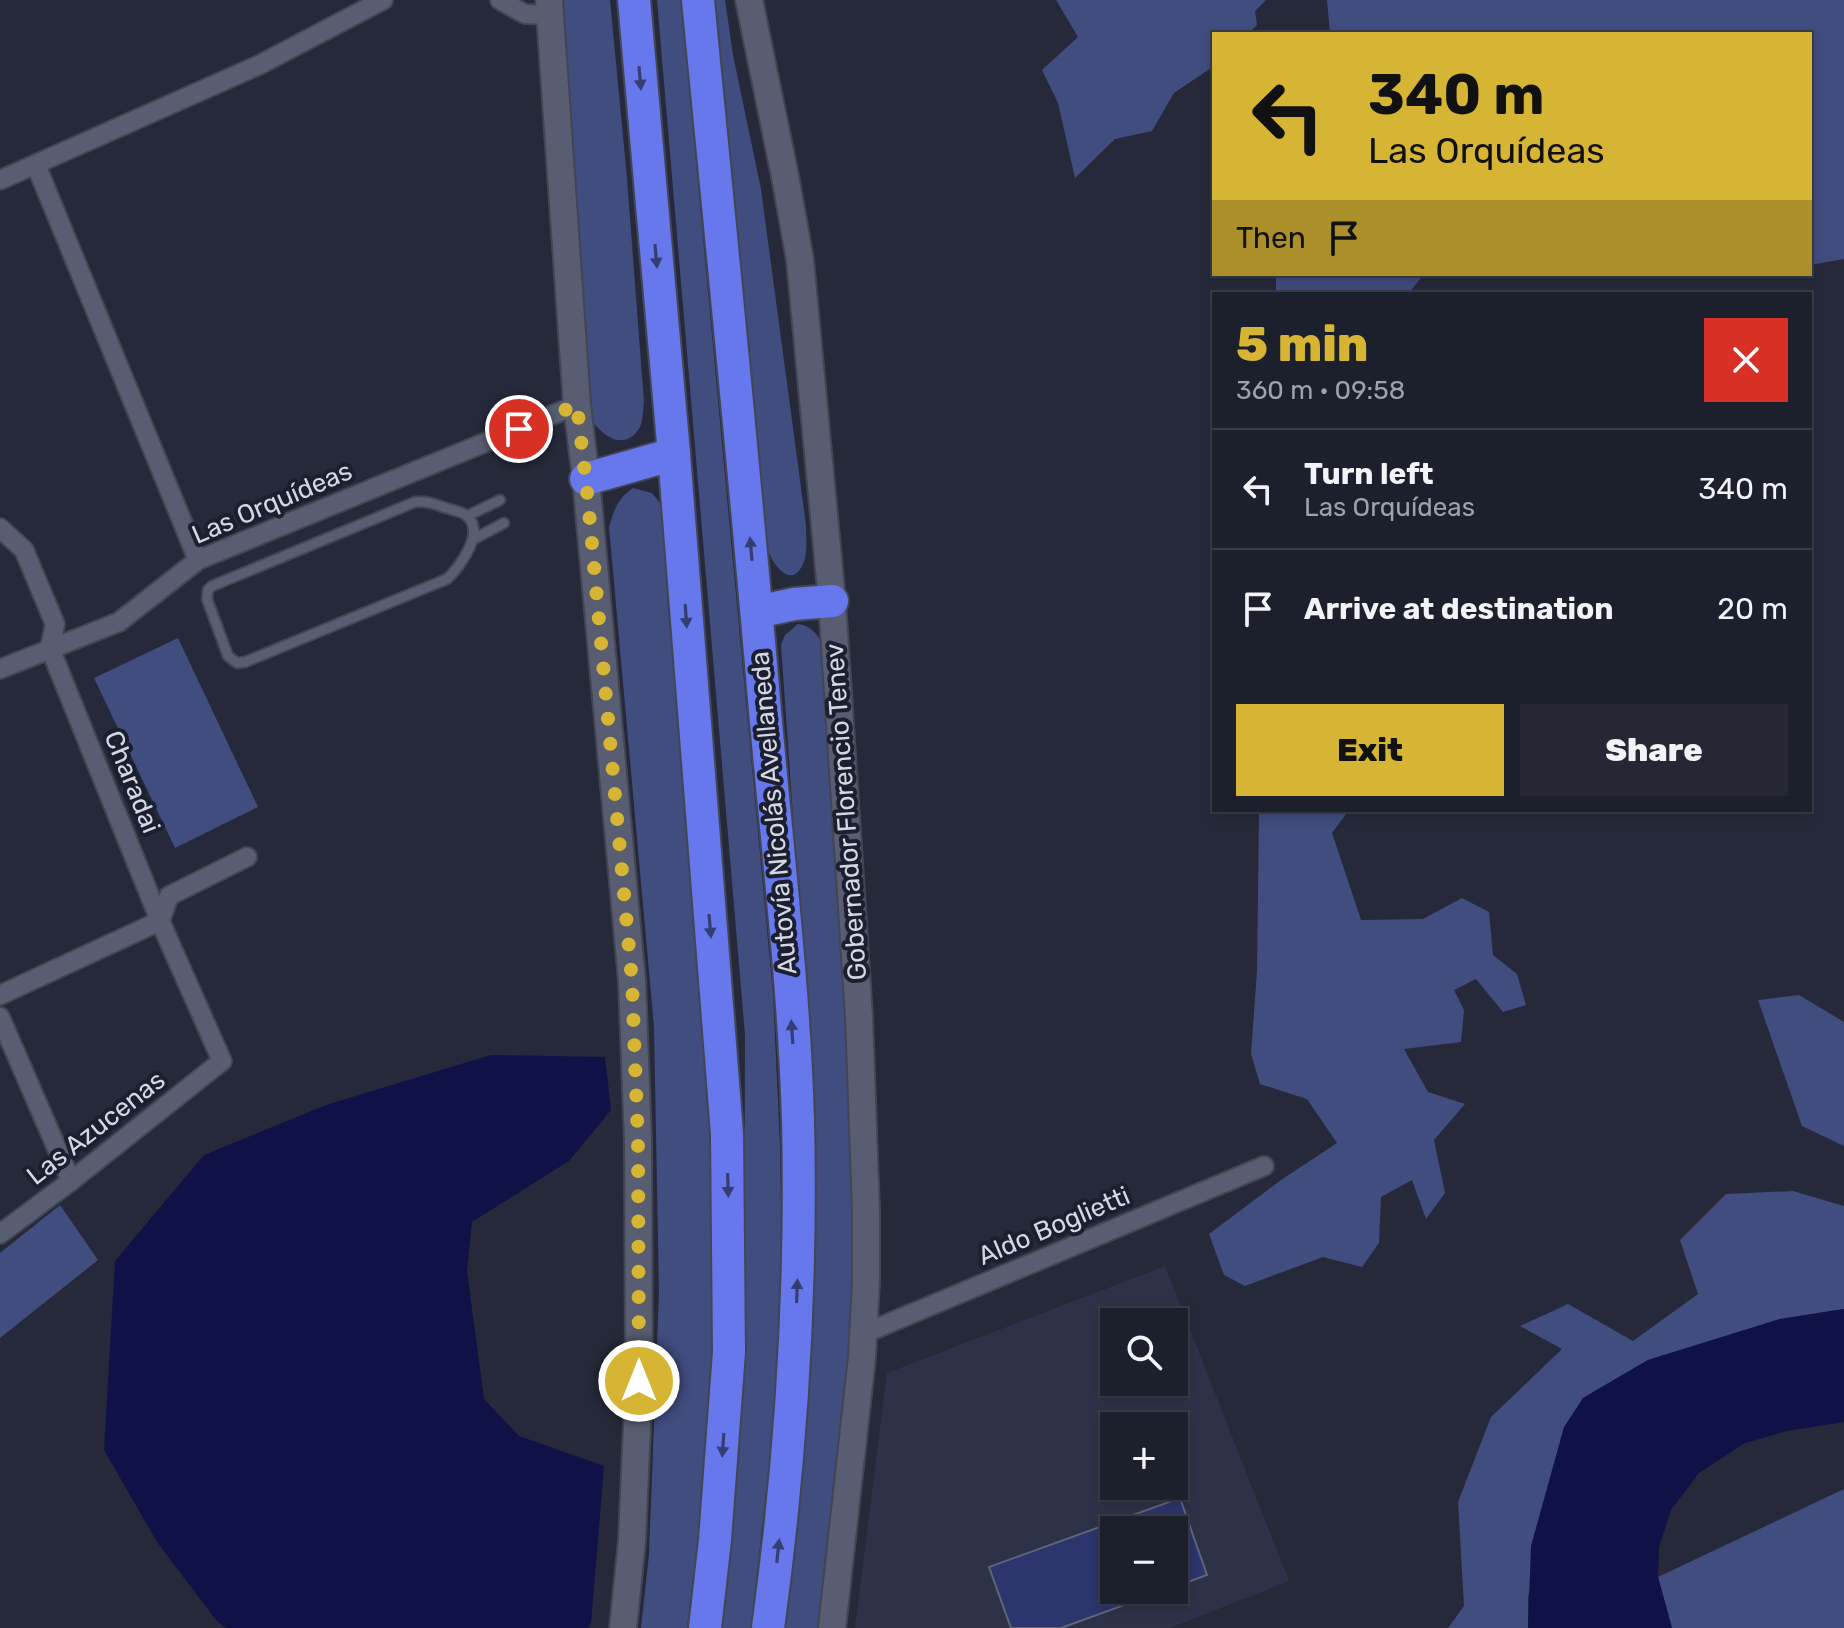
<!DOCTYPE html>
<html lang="en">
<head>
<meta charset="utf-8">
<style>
	body { margin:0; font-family:Rubik,sans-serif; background:#252734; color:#f1f3f6; height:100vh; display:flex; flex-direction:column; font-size:30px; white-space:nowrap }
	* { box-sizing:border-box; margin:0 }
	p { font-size:26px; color:#a0a2a9 }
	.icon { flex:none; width:44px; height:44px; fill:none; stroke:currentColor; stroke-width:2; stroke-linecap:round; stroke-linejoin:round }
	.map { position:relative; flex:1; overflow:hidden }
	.details { position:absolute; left:1212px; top:292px; width:600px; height:520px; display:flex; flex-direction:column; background:#1c1f2c; border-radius:0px; box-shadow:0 4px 12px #0003,0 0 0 2px #3a3d48 }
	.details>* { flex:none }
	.top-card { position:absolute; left:1212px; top:32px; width:600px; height:244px; border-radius:0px; box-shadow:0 4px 12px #0003,0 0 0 2px #3a3d48; background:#d6b534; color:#111; overflow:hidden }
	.fabs { position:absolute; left:1100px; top:1308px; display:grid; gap:16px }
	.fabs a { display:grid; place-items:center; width:88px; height:88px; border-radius:0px; background:#1c1f2c; box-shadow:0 4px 12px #0003,0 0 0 2px #3a3d48; font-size:40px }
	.pin { position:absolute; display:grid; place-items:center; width:68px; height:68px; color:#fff; margin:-34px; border:4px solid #fff; border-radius:50%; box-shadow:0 2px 8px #0007 }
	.me { position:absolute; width:88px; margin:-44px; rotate:0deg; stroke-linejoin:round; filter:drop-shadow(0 0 6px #0008) }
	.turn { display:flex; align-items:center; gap:28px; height:168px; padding:0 24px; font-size:36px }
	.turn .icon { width:104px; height:104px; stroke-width:2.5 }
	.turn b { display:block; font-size:56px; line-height:68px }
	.then { display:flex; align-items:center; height:76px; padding:0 24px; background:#0003; gap:16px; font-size:30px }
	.round { display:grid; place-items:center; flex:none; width:84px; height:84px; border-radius:0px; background:#252734 }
	.overview { display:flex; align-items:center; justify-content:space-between; height:136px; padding:0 24px }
	h1 { font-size:48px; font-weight:800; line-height:60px; color:#d6b534 }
	.action { display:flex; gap:16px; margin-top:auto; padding:16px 24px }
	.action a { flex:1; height:92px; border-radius:0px; background:#d6b534; color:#111; font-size:32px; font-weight:800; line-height:92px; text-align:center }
	.action a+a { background:#252734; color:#f1f3f6 }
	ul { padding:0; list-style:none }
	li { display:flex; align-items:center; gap:24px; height:120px; padding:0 24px; border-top:2px solid #3a3d48 }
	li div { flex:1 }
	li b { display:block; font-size:30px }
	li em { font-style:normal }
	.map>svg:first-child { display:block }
	.built { fill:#2d3249; fill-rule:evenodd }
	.green { fill:#414c7f }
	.water { fill:#101147 }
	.building { fill:#2c356d; stroke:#5f6578; stroke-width:2 }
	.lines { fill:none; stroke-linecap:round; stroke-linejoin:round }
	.lane-casing { stroke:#424554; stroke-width:13 }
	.street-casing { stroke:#424554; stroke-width:22 }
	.secondary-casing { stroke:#424554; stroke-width:30 }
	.highway-casing { stroke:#424554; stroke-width:36 }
	.lane { stroke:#585d71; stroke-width:9 }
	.street { stroke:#585d71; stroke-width:18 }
	.secondary { stroke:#585d71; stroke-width:26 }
	.highway { stroke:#6678ec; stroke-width:32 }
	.oneway { fill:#353e72 }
	.route { stroke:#d6b534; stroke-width:14; stroke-dasharray:0 25.2 }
	.labels { text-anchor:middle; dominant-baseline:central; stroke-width:8; stroke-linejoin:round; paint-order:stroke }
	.street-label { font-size:26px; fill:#d5d8e4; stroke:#1b1f30 }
</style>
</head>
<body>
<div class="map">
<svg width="1844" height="1628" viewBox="0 0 1844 1628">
	<rect width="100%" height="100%" fill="#25293a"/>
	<path class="built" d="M1165,1266L1289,1581L1170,1628H855L887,1373ZM1114,1322H1174V1382H1114ZM1114,1426H1174V1486H1114ZM1114,1530H1174V1590H1114Z"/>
	<g class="green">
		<path d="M557,0H610L627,178L644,402C643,410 643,420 640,427C624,455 597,433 588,413Z"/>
		<path d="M657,0H681L773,994L780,1145L782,1270L778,1382L751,1628H720L744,1366L745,1035Z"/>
		<path d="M713,0H725L733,55L761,189L806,525C806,537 808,554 803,564C790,593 769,559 766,544Z"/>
		<path d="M1056,0H1266L1255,11L1257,25L1248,34H1214V66L1174,93L1152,131L1115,139L1075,178L1058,103L1042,70L1078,37Z"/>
		<path d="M1327,0H1844V259L1810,265V34H1330Z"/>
		<path d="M1276,274H1424L1408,294H1276Z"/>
		<path d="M633,488L652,493L660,503L664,519L668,610L705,972L719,1286L707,1469L687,1628H641L649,1554L659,1293L654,1027L609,527C614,510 618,498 633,488Z"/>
		<path d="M798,624C812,626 819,635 823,648C837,858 856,1068 853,1278C852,1395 834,1512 822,1628H783L808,1389L816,1237V1145L781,645L785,635Z"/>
		<path d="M178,638L258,807L175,848L94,678Z"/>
		<path d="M1259,810H1349L1332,833L1361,920L1423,919L1462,898L1489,912L1493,955L1517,974L1526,1005L1503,1012L1476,979L1454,990L1464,1010L1461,1042L1404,1049L1428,1092L1465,1104L1434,1140L1445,1193L1426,1219L1412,1180L1381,1197L1379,1243L1362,1267L1323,1257L1245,1286L1224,1275L1209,1234L1281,1180L1337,1143L1307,1099L1260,1084L1251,1054L1257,971Z"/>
		<path d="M1799,995L1844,1022V1146L1802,1126L1758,1000Z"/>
		<path d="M1793,1191L1844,1206V1309L1780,1319L1648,1360L1583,1398L1528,1597V1628H1448L1464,1606L1458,1502L1491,1417L1562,1349L1520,1326L1568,1304L1633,1341L1698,1294L1680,1240L1726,1194Z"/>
		<path d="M60,1205L98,1260L0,1338V1253Z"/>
		<path d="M1844,1489V1628H1672L1658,1577Z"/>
	</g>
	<g class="water">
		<path d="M491,1055L605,1057L611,1110L569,1161L472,1222L467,1271L484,1399L519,1436L604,1466L591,1623L588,1628H226L216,1620L157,1542L104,1450L115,1261L204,1155L326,1105Z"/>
		<path d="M1844,1309V1422L1787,1431L1745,1443L1699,1473L1671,1510L1659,1547L1658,1577L1672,1628H1528L1531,1546L1564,1427L1583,1398L1648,1360L1780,1319Z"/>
	</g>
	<path class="building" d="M1180,1498L1207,1575L1174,1587V1530H1114V1590L1160,1592L1061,1628H1011L989,1567Z"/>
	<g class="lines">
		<g class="lane-casing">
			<g id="lane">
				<path d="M415,502C427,501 435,504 446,508C452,510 459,511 464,514C488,528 461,566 447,579L245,662L237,663L228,656L207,599L208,590L212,586Z"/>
				<path d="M467,516L500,500"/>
				<path d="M474,539L504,523"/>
			</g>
		</g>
		<g class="street-casing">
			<g id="street">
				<path d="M500,0L525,14L549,15"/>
				<path d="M36,165L198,560"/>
				<path d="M0,180L259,65L383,0"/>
				<path d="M0,528L24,550L55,624L50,648L160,921L222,1061L71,1181L0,1234"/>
				<path d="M0,669L119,622L198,560L577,405"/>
				<path d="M0,995L160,921L169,896L247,857"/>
				<path d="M0,1017L71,1181"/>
				<path d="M863,1334L1264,1166"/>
			</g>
		</g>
		<g class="secondary-casing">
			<g id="secondary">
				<path d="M549,0L577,405L586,479L632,981L638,1141L639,1381L632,1541L623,1628"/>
				<path d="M749,0L785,176L800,260L832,601L859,1017L866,1211V1282L862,1357L832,1628"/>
			</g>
		</g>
		<g class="highway-casing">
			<g id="highway">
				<path d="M634,0L674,454L727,1134L729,1352L715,1540L705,1628"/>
				<path d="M698,0C721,237 745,474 765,711C777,847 794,984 798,1120C802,1290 791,1460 768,1628"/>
				<path d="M586,479L674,454"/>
				<path d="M757,612L794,604L832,601"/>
			</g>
		</g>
		<use href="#lane" class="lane"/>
		<use href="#street" class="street"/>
		<use href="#secondary" class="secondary"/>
		<use href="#highway" class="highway"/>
	</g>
	<defs><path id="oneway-solid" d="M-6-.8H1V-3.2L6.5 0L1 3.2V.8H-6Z" transform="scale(2)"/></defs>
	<g class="oneway">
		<use href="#oneway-solid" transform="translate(640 78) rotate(85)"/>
		<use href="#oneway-solid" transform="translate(656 256) rotate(85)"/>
		<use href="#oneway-solid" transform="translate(751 549) rotate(-95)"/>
		<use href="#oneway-solid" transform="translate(686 616) rotate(86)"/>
		<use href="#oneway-solid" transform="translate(710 926) rotate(85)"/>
		<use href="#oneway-solid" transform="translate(792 1032) rotate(-94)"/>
		<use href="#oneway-solid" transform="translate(728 1185) rotate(88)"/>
		<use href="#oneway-solid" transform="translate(797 1291) rotate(-88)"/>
		<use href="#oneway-solid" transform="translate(723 1445) rotate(94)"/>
		<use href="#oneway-solid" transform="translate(778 1551) rotate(-84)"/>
	</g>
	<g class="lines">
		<path class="route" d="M519,429L577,405L588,500L632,981L638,1141L639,1381"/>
	</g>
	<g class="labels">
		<g class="street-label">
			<text transform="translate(272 503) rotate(-23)">Las Orquídeas</text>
			<text transform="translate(132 782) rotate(68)">Charadai</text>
			<text transform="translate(846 812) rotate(-94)">Gobernador Florencio Tenev</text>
			<text transform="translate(774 813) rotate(-95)">Autovía Nicolás Avellaneda</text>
			<text transform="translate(96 1128) rotate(-38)">Las Azucenas</text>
			<text transform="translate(1054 1226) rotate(-23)">Aldo Boglietti</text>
		</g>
	</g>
</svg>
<div class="fabs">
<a><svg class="icon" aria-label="search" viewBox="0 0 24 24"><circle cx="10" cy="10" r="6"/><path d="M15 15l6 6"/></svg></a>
<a>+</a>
<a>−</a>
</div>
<div class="pin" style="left:519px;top:429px;background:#d93025"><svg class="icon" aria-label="arrive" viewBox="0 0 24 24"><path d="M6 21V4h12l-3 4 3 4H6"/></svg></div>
<svg class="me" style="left:639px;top:1381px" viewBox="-20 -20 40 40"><circle r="17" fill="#d6b534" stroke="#fff" stroke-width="3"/><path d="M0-11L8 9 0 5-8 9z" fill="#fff"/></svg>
<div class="top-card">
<div class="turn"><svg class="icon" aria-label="left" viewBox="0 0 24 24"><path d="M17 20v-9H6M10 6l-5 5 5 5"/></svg><div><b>340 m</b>Las Orquídeas</div></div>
<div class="then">Then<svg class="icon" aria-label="arrive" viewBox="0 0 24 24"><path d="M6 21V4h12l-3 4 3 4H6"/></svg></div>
</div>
<section class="details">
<div class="overview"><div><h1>5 min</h1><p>360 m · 09:58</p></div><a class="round" style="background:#d93025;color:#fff"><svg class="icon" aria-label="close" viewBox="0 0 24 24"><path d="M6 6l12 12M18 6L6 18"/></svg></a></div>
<ul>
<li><svg class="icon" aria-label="left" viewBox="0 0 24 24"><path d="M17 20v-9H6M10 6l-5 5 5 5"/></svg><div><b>Turn left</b><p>Las Orquídeas</p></div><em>340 m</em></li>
<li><svg class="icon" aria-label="arrive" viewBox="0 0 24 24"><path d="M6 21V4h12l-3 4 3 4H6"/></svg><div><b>Arrive at destination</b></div><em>20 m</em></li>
</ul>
<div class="action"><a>Exit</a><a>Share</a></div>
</section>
</div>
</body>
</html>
